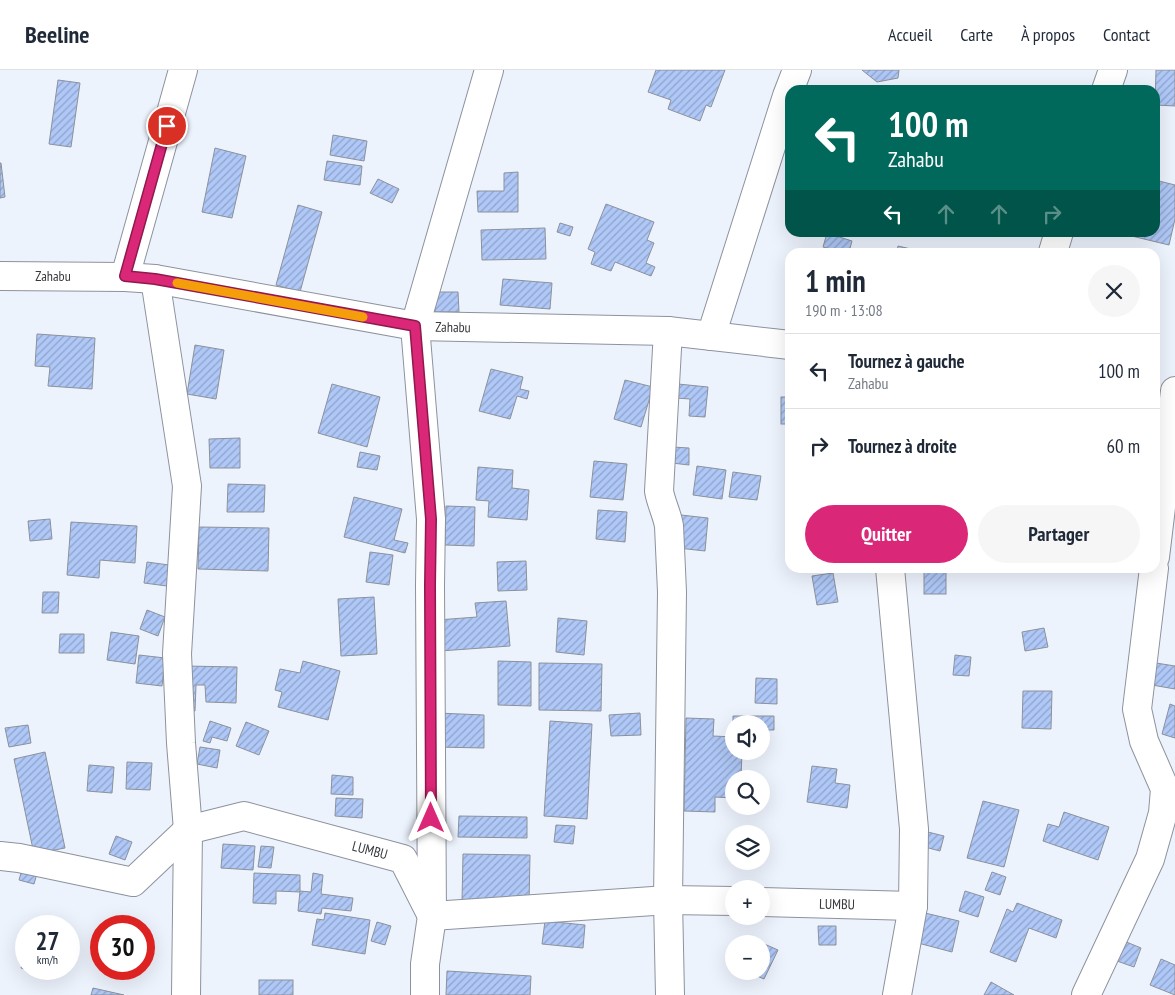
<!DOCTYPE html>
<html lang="fr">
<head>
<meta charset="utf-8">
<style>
	body { margin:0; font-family:"PT Sans Narrow",sans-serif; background:#f6f6f7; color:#1f2937; height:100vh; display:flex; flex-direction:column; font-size:19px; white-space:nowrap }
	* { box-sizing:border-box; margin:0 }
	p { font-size:16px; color:#747a83 }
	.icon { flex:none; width:28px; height:28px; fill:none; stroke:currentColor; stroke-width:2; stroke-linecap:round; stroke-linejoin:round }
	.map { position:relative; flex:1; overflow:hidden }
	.sheet { position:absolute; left:785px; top:178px; width:375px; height:325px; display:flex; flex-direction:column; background:#fff; border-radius:15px; box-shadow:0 5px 20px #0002 }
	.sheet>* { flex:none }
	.banner { position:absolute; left:785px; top:15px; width:375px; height:152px; border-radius:15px; box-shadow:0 5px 20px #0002; background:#00695c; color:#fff; overflow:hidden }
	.fabs { position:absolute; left:725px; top:645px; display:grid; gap:10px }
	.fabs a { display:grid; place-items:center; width:45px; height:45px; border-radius:50%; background:#fff; box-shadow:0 5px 20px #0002; font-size:25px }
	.speed { position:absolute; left:15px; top:845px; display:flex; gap:10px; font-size:25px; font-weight:700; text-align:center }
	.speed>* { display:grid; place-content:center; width:65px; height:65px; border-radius:50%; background:#fff; box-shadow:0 5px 20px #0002; line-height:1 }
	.speed small { font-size:12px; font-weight:400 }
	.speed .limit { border:8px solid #d22; background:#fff; color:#111 }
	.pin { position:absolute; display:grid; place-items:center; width:42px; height:42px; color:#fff; margin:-21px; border:2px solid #fff; border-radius:50%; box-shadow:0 1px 5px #0007 }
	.me { position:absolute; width:55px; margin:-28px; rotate:0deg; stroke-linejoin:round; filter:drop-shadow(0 0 4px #0008) }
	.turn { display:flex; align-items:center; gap:18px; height:105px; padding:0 20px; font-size:22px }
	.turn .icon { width:65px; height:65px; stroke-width:2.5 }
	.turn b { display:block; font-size:35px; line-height:42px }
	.lanes { display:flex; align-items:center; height:48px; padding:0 20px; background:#0003; justify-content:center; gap:25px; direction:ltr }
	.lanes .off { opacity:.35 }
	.round { display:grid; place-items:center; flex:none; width:52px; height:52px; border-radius:26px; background:#f6f6f7 }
	.overview { display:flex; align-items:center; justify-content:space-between; height:85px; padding:0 20px }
	h1 { font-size:30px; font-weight:600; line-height:38px }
	.action { display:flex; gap:10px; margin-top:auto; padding:10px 20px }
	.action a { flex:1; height:58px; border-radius:30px; background:#db2777; color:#fff; font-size:20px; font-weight:600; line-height:58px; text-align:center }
	.action a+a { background:#f6f6f7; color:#1f2937 }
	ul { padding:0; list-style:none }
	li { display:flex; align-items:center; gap:15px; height:75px; padding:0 20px; border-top:1px solid #e0e1e3 }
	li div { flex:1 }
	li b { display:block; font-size:19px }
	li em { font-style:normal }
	header { display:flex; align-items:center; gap:30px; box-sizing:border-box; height:70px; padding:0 25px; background:#fff; border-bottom:1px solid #e0e1e3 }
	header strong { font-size:24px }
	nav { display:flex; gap:28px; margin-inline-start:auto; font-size:18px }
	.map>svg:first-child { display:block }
	.building { fill:url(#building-hatch); stroke:#8c919b }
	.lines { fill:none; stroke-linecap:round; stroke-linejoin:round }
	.minor-casing { stroke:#8d929c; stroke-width:30 }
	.minor { stroke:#fff; stroke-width:28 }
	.route-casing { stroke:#8e194d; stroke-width:12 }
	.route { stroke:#db2777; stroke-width:9 }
	.slow { stroke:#f59e0b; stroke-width:9 }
	.labels { text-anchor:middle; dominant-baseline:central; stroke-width:5; stroke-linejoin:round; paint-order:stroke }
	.street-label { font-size:14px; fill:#36383c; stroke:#fff }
</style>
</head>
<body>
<header>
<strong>Beeline</strong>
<nav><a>Accueil</a><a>Carte</a><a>À propos</a><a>Contact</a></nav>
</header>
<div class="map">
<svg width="1175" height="925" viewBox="0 0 1175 925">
	<defs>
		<pattern id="building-hatch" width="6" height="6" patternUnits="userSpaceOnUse" patternTransform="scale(1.25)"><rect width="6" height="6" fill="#afc8f7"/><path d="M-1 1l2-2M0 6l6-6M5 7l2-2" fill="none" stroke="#8fa3c9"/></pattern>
	</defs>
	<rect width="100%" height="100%" fill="#edf3fd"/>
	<g class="building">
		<path d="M656,0H725L711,37L706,35L700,51L668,39L671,30L648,22Z"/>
		<path d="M862,0H899L898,8L877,12Z"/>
		<path d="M1156,0H1175V36L1155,35Z"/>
		<path d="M58,10L80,13L71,77L49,74Z"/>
		<path d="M333,65L367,71L364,91L330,85Z"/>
		<path d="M215,78L246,86L232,148L202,142Z"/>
		<path d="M327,91L362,96L360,115L324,110Z"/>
		<path d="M0,93H1L5,127L0,128Z"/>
		<path d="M518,102V142H478L477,121H504V103Z"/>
		<path d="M378,109L399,119L392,133L370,123Z"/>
		<path d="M1155,110L1175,115V149L1169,175L1115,162H1155Z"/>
		<path d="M606,134L654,152L647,170L654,173L646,193L655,197L651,206L615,192L611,201L591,194L595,182L588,179Z"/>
		<path d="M298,135L322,142L300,222L276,215Z"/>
		<path d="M560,153L573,157L570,166L557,162Z"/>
		<path d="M545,158L546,189L482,190L481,160Z"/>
		<path d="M827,163L852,171L849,182H841L823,177Z"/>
		<path d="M898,176L924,182H897Z"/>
		<path d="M503,209L552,213L550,239L500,235Z"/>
		<path d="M434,222H458L459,242H435Z"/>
		<path d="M37,264L95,268L92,319L48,316L50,297L35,296Z"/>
		<path d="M195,275L224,280L216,329L187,324Z"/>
		<path d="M491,299L523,307L520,319L529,321L527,329L517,326L510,349L479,341Z"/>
		<path d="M625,310L653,317L641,357L614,349Z"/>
		<path d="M332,314L380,327L367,377L318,363Z"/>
		<path d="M678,314L708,317L705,347L689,346L690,329L676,328Z"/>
		<rect x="781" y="327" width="9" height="27"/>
		<path d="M240,368V398H210L209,369Z"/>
		<path d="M672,377L689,378V395L672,393Z"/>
		<path d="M360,382L380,386L377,400L357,397Z"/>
		<path d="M594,391L627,394L623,430L590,427Z"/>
		<path d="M697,396L726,400L722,429L693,425Z"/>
		<path d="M478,397L513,400L512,418L529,420L527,450L488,447L489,431L476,430Z"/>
		<path d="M733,402L761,406L757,430L729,427Z"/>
		<path d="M228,414L265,415L264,442H227Z"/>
		<path d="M354,427L402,439L394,470L408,473L405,483L344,467Z"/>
		<path d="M446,436L475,437L474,476L445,475Z"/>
		<path d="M598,440L627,442L625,472L596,469Z"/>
		<path d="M681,445L708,448L705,481L678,478Z"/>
		<path d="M50,449L52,469L30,471L28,451Z"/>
		<path d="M71,452L137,456L135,493L100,490L99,508L67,505Z"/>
		<path d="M199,457L269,458L268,501L198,499Z"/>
		<path d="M370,482L393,485L389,515L366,512Z"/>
		<path d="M526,491L527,520L498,521L497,492Z"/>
		<path d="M147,492L169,495L167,516L144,513Z"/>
		<rect x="924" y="498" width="22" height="26"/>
		<path d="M833,503L838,532L817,535L812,506Z"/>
		<path d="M43,522H59L58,543H42Z"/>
		<path d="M374,527L377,584L341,586L338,529Z"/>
		<path d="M506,531L510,576L440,581L437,550L477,547L475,533Z"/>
		<path d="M147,540L165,547L158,566L140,559Z"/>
		<path d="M558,548L587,551L584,585L556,582Z"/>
		<path d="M1044,558L1048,577L1025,581L1022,562Z"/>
		<path d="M111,562L139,566L135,594L107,590Z"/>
		<path d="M60,564H84V583H59Z"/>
		<path d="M139,585L165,588L162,616L136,613Z"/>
		<path d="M955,585L971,587L969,606L953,605Z"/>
		<path d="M303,591L340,601L328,650L278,637L282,622L275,620L280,599L300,603Z"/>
		<path d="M498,591L531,592V636L498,635Z"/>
		<path d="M539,593L602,594L601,641L539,640Z"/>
		<path d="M1156,593L1175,596V619L1152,615Z"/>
		<path d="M185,596L237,597L236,633L206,632L205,615H196L195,641H184Z"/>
		<path d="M756,608L777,609V634L755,633Z"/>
		<path d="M1023,621H1052L1051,659L1022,658Z"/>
		<path d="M1170,634L1175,636V668L1162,664Z"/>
		<path d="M437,643L484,645V678L436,677Z"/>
		<path d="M640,643L641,665L611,666L609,645Z"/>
		<path d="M733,646H774V660H761V654H734L733,660Z"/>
		<path d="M686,648L714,649L713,666L734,667V681H742L741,709H734V728L715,727V742L684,741Z"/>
		<path d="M210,651L231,658L227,671L212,667L210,673L203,671Z"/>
		<path d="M550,651L592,654L587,749L544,746Z"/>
		<path d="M246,652L269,661L259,685L236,676Z"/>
		<path d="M28,655L31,673L9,677L5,658Z"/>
		<path d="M200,677L220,680L217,698L197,694Z"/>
		<path d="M45,682L65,778L34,784L14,689Z"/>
		<path d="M127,692L152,693L150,720L126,719Z"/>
		<path d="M89,695L114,697L112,723L87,721Z"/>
		<path d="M812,696L837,699L835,713L850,715L847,738L807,732Z"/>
		<path d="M332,705L353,707V725L331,724Z"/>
		<path d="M336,728L363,729L362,748L335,746Z"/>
		<path d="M983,731L1019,740L1004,797L967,788Z"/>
		<path d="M1064,742L1109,757L1098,790L1043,771L1048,754L1059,757Z"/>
		<path d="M459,746L527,747V768L458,767Z"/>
		<path d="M556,755L575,756L573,774L554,772Z"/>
		<path d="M924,761L944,766L940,781L921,776Z"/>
		<path d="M116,766L132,772L125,790L109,784Z"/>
		<path d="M223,774L255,776L253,800L221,798Z"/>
		<path d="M261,776L274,777L271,798L258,797Z"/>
		<path d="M463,784L530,785L529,834L462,832Z"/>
		<path d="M23,796L38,800L34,814L19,810Z"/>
		<path d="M992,802L1006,807L1000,825L985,820Z"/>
		<path d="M254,803L300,805V822L276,821V834L253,833Z"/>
		<path d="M313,803L323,805L321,824L353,828L351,841L322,838L321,844L298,841L300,821L311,822Z"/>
		<path d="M965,821L984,827L978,847L959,841Z"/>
		<path d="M1017,833L1062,850L1056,868L1029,858L1016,892L990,882L1007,839L1013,842Z"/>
		<path d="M325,843L370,850L365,884L312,875L317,849L324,850Z"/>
		<path d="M925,843L959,851L952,882L918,873Z"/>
		<path d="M545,851L585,855L583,878L542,874Z"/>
		<path d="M377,852L391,856L385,875L371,871Z"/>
		<path d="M818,856H836V875H819Z"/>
		<path d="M1124,871L1141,878L1134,897L1117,891Z"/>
		<path d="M762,873L778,880L764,909L748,902L761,901V875Z"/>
		<path d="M26,883V899H41L39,903L21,898Z"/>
		<path d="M1161,889L1175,895V925L1150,915Z"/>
		<path d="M447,901L531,906L530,925H446Z"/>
		<rect x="259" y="910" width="34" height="15"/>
		<path d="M991,912L1014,925H984Z"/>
		<path d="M93,918L124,925H91Z"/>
	</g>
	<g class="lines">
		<g class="minor-casing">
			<g id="minor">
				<path d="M1106,20L1113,0"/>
				<path d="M1053,182L1059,162"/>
				<path d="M0,206L125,207L155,209L415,256L668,261L790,275"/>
				<path d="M125,207L183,0"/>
				<path d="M155,209L187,416L177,584L181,673L188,760L186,925"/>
				<path d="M668,261L659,421C661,433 667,444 669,456L672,522L668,830L670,925"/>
				<path d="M711,266L787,26L797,0"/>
				<path d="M1155,487L1175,321"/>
				<path d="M890,498L914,759L913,836L897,925"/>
				<path d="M0,786L19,788L133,812L188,760L244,746L403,789L432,846L668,830L734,831"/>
				<path d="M761,832L913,836"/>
				<path d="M425,925V894L432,846L430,515L431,449L415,256L489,0"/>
				<path d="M1086,925L1150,789L1163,743L1165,719L1144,671L1137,639L1154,498"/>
			</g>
		</g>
		<use href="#minor" class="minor"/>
	</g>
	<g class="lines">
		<g class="route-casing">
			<path id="route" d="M167,56L125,206L155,209L415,256L431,449L430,515L431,748"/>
		</g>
		<use href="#route" class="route"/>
		<path class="slow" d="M177,213L363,247"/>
	</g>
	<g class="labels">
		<g class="street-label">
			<text x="53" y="206">Zahabu</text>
			<text transform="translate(453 257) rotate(1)">Zahabu</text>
			<text transform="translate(370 780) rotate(15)">LUMBU</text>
			<text transform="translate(837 834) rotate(1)">LUMBU</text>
		</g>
	</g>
</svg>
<div class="fabs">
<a><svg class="icon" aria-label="sound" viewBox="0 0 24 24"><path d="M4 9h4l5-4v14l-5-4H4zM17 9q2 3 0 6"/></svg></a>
<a><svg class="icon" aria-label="search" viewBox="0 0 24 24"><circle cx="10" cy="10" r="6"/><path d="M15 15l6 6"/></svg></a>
<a><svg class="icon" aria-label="layers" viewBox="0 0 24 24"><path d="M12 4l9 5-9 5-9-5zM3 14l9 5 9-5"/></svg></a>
<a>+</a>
<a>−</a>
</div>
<div class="speed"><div>27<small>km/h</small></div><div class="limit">30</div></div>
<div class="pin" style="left:167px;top:56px;background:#d93025"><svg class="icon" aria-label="arrive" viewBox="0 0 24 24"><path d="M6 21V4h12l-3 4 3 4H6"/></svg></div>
<svg class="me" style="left:431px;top:748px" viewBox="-20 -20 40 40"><path d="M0-17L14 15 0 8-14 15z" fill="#db2777" stroke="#fff" stroke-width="4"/></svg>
<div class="banner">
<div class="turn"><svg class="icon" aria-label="left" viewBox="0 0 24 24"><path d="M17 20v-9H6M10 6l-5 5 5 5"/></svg><div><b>100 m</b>Zahabu</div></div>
<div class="lanes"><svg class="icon" aria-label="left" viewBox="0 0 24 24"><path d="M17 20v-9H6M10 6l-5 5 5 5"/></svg><svg class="icon off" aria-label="ahead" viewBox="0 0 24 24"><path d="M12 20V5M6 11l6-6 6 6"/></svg><svg class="icon off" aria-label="ahead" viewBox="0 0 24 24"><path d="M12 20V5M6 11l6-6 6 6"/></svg><svg class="icon off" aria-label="right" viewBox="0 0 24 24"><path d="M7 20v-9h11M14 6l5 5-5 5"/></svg></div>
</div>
<section class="sheet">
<div class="overview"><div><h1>1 min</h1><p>190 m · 13:08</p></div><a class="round"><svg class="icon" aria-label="close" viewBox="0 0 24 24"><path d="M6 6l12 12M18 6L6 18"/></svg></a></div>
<ul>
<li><svg class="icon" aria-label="left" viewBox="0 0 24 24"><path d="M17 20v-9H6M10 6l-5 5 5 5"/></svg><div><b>Tournez à gauche</b><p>Zahabu</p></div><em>100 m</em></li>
<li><svg class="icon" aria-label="right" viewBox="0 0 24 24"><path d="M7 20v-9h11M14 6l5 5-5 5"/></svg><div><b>Tournez à droite</b></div><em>60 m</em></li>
</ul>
<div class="action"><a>Quitter</a><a>Partager</a></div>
</section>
</div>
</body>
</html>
